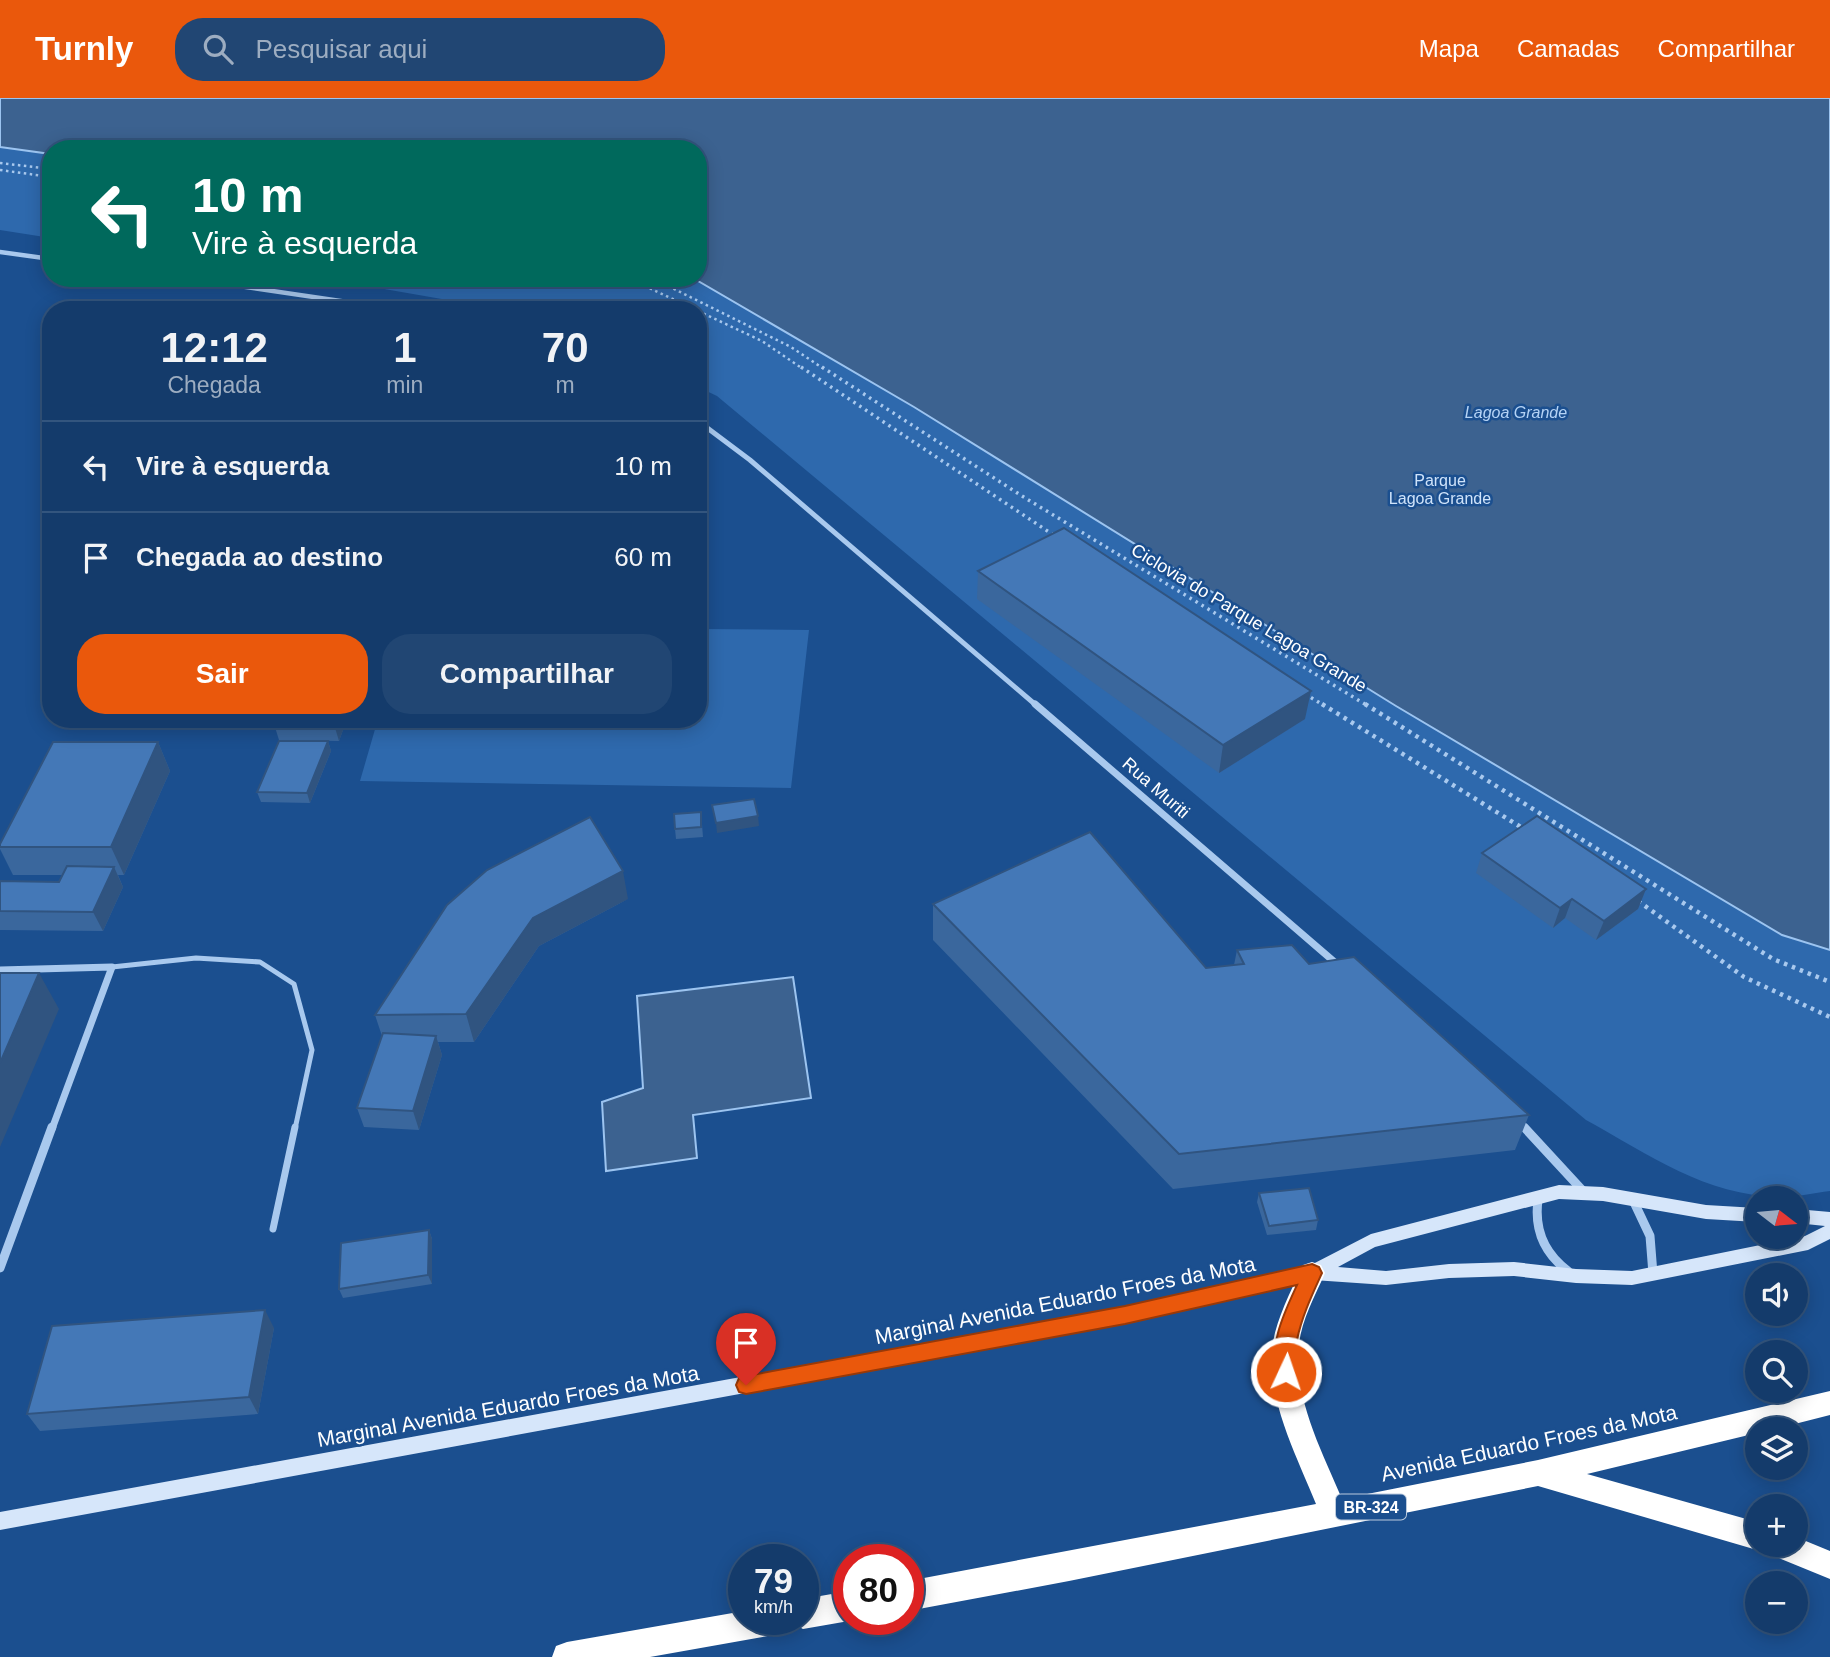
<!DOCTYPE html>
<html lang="pt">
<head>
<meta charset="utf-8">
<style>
	body { margin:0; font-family:Arial,sans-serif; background:#214673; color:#f1f3f6; height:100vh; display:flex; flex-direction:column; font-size:26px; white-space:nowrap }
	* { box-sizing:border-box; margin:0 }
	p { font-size:23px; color:#9dadc1 }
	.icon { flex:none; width:38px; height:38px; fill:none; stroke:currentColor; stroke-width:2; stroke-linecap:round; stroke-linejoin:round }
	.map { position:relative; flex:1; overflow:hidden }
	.sheet { position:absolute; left:42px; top:203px; width:665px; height:427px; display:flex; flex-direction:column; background:#143b6b; border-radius:28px; box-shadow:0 4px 18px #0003,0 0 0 2px #33557e }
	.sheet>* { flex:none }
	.guide { position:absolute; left:42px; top:42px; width:665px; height:147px; border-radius:28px; box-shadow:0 4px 18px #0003,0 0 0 2px #33557e; background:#00695c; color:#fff; overflow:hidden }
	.needle { width:46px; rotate:106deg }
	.controls { position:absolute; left:1745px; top:1088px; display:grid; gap:14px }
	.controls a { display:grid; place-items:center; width:63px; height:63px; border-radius:50%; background:#143b6b; box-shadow:0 4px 18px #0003,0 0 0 2px #33557e; font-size:35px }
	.speed { position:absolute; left:728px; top:1446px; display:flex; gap:14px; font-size:35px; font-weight:700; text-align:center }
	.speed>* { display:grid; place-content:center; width:91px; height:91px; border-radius:50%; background:#143b6b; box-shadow:0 4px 18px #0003,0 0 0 2px #33557e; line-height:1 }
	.speed small { font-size:18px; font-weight:400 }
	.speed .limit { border:10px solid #d22; background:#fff; color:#111 }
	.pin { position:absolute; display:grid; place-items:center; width:60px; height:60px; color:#fff; margin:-72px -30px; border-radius:50% 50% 50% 0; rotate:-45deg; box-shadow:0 0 7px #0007 }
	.pin .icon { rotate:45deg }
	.me { position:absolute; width:77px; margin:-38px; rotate:3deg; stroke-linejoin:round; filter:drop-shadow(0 0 5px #0008) }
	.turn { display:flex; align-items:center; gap:24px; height:147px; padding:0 35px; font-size:32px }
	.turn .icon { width:91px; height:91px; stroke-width:2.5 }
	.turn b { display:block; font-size:49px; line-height:60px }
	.eta { display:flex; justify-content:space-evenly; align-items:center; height:119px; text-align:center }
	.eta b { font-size:42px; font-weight:600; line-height:49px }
	.action { display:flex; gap:14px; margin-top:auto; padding:14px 35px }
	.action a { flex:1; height:80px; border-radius:28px; background:#ea580c; color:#fff; font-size:28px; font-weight:600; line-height:80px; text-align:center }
	.action a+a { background:#214673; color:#f1f3f6 }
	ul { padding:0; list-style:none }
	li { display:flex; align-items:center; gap:21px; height:91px; padding:0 35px; border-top:2px solid #33557e }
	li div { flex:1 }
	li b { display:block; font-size:26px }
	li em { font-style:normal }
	header { display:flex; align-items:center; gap:42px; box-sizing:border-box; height:98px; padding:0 35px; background:#ea580c; color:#fff }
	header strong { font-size:33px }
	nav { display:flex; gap:38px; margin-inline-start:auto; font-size:24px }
	.search { width:490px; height:63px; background:#214673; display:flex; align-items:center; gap:18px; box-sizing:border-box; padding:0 24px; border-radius:28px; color:#9dadc1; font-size:26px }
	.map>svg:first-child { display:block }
	.green { fill:#2e69ad }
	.water { fill:#3c6290; stroke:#9cc4f0; stroke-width:2 }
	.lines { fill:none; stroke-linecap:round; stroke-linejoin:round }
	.path-far2 { stroke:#a9c9ee; stroke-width:2.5; stroke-dasharray:2.5 3.5; stroke-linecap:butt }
	.path-far1 { stroke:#a9c9ee; stroke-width:3.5; stroke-dasharray:2.5 4.5; stroke-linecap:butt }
	.path { stroke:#a9c9ee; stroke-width:4.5; stroke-dasharray:3.5 5; stroke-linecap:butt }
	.lane-far1 { stroke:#a9c9ee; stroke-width:5 }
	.lane { stroke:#a9c9ee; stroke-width:7 }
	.street-far3 { stroke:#a9c9ee; stroke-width:4.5 }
	.street-far2 { stroke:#a9c9ee; stroke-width:5 }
	.street-far1 { stroke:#a9c9ee; stroke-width:7 }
	.street { stroke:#a9c9ee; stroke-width:9 }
	.secondary { fill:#d6e6fa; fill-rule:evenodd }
	.highway { fill:#fff; fill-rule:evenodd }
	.wall { fill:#3a679d }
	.shaded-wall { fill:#305480 }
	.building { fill:#4478b7; stroke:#305480; stroke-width:2 }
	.route { fill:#ea580c; stroke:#983908; stroke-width:2 }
	.labels { text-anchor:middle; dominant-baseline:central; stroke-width:5; stroke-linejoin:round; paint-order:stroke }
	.far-water-label { font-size:16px; font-style:italic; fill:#b5d3f5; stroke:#1b4f8f }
	.far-park-label { font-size:16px; fill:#cfe3fa; stroke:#1b4f8f }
	.shield { fill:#1b4f8f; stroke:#bbcadd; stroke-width:2 }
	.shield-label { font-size:16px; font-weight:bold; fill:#fff }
	.street-label { font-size:18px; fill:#fff; stroke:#1b4f8f }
	.near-street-label { font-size:21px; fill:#fff; stroke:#1b4f8f }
</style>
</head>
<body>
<header>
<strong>Turnly</strong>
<div class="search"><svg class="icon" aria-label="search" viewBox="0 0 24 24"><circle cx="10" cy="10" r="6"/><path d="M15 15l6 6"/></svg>Pesquisar aqui</div>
<nav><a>Mapa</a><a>Camadas</a><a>Compartilhar</a></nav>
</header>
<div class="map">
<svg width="1830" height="1559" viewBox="0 0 1830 1559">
	<rect width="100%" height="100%" fill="#1b4f8f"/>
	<g class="green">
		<path d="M0,0H1830V1093C1814,1095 1797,1099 1781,1099C1705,1098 1650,1057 1586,1022L717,298L698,289V212H505L321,180H698V51H51V140L0,132Z"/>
		<path d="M698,531L809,532L791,690L360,683L378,621H698Z"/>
	</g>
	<g class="water">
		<path d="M0,0H1830V852L1782,837L1396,608L914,309L693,180H698V51H51V56L0,49Z"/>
		<path d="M793,879L811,1000L693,1017L697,1060L606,1073L602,1004L643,990L637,898Z"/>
	</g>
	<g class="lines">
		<g class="path-far2">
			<path d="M0,65L51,71"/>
			<path d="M0,72L51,79"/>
			<path d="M628,180L696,212"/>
			<path d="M652,180L791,249L824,271"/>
			<path d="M698,213L762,243L803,271"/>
		</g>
		<g class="path-far1">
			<path d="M801,269L1055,438"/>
			<path d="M822,269L1022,398L1368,608"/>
			<path d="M1305,596L1325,608"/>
		</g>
		<g class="path">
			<path d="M1322,606L1524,731"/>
			<path d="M1365,606L1773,861L1830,884"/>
			<path d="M1638,803L1744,879L1830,919"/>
		</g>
		<path class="lane-far1" d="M112,869L196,860L260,864L294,886L312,952L295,1031"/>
		<path class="lane" d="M273,1131L295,1029"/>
		<g class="street-far3">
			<path d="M0,154L51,161"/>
			<path d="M184,180L402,212"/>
		</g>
		<path class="street-far2" d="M698,323L750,362L1037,608"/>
		<g class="street-far1">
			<path d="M1035,606L1338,867"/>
			<path d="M0,872L112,869L52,1031"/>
			<path d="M1518,1024L1526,1031"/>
		</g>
		<g class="street">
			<path d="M1524,1029L1583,1093"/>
			<path d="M1538,1102C1534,1132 1544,1155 1568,1173"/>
			<path d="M1633,1102L1650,1138L1653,1176"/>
			<path d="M0,1170L52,1029"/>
		</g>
		<path class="secondary" d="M1559,1087L1603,1089L1706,1107L1757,1110V1124L1706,1121L1603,1103L1559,1101L1375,1149L1338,1169L1386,1173L1449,1166L1514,1164L1576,1171L1632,1173L1805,1138L1825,1128L1796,1125V1111L1830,1114V1141L1808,1152L1632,1187L1576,1185L1514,1178L1449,1180L1386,1187L1313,1182L1125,1225L0,1432V1414L1125,1209L1309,1168L1371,1136Z"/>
		<g class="highway">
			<path d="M1312,1164L1321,1167L1325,1175C1315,1198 1302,1221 1299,1246C1293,1300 1322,1353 1342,1401L1538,1362L1830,1293V1317L1771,1332H1757V1335L1587,1376L1757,1424V1447H1796V1439L1830,1453V1481L1771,1457L1767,1448L1757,1452L1538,1388L1069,1483L908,1513V1483L1316,1406C1296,1356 1265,1299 1273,1244C1278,1217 1292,1191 1303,1167Z"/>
			<path d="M849,1493V1521H854L849,1523L803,1531L792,1525L789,1531L779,1536L650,1559H552L556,1548L567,1544L744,1513V1521H803V1501Z"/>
		</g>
	</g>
	<g class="wall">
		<path d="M978,473L1305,621L1219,675L977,501Z"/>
		<path d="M273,621H347L339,643L279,642L273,623Z"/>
		<path d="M328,643L331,653L310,705L261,704L257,694Z"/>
		<path d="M158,644L170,673L124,777H118L123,789L103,833L0,832V783L59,784L63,777H13L0,751V746Z"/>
		<path d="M701,714L703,739L676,741L675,731Z"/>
		<path d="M1482,755L1646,791L1638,811L1596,842L1565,820L1553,830L1476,775Z"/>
		<path d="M628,801L539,848L474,944H438L442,957L419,1032L364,1029L357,1010L382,938L375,917Z"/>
		<path d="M933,806L1206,870L1234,867L1237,852L1309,866L1529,1017L1515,1052L1173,1091L933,842Z"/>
		<path d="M1259,1095L1318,1122L1316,1132L1267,1137L1257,1104Z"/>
		<path d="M429,1132L432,1141V1186L343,1200L339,1191Z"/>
		<path d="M274,1230L258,1316L40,1333L27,1316Z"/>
	</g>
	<g class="shaded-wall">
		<path d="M1311,593L1305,621L1219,675L1223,647Z"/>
		<path d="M334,621H347L339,643L333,623Z"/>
		<path d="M328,643L331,653L310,705L307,695Z"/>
		<path d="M158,644L170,673L124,777L111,749Z"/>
		<path d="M758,718L759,728L717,735L716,725Z"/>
		<path d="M114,769L123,789L103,833L93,814Z"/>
		<path d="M623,773L628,801L539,848L474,944L466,916L533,820Z"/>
		<path d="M1646,791L1638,811L1596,842L1604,823Z"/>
		<path d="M1572,801L1565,820L1553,830L1560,810Z"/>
		<path d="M39,875L59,911L0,1049V965Z"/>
		<path d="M436,938L442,957L419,1032L413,1013Z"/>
		<path d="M429,1132L432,1141V1186L428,1177Z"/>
		<path d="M265,1212L274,1230L258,1316L249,1299Z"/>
	</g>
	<g class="building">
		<path d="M1064,430L1311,593L1223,647L978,473Z"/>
		<path d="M273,621H334L333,623H273Z"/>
		<path d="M279,643H328L307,695L257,694Z"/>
		<path d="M53,644H158L111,749H0V746Z"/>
		<path d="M754,701L758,718L716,725L712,707Z"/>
		<path d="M701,714V729L675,731L674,716Z"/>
		<path d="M1537,718L1646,791L1604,823L1572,801L1560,810L1482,755Z"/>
		<path d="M590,719L623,773L533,820L466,916L375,917L447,807L487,772Z"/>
		<path d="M1090,734L1206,870L1244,866L1237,852L1292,847L1309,866L1354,859L1529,1017L1179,1056L933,806Z"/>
		<path d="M67,768L114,769L93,814L0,813V783L59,784Z"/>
		<path d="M0,875H39L0,965Z"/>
		<path d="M383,935L436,938L413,1013L357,1010Z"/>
		<path d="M1309,1090L1318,1122L1269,1128L1259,1095Z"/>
		<path d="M429,1132L428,1177L339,1191L341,1145Z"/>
		<path d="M265,1212L249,1299L27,1316L52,1228Z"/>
	</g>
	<path class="route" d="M1312,1166L1319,1169L1322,1175C1312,1197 1302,1218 1297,1242C1294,1255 1299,1268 1293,1281L1286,1283L1279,1281C1266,1251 1285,1213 1297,1187L1125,1226L746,1296L739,1294L736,1287L739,1280L746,1278L1125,1208Z"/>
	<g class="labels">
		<g class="far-water-label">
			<text x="1516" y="314">Lagoa Grande</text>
		</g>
		<g class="far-park-label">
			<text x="1440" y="382">Parque<tspan x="1440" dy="18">Lagoa Grande</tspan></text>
		</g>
		<rect class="shield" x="1336" y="1396.5" width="70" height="25" rx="5"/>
		<g class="shield-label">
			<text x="1371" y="1409">BR-324</text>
		</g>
		<g class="street-label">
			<text transform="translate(1249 520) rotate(31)">Ciclovia do Parque Lagoa Grande</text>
			<text transform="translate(1156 690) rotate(41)">Rua Muriti</text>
		</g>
		<g class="near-street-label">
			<text transform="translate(1065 1202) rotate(-11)">Marginal Avenida Eduardo Froes da Mota</text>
			<text transform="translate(508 1308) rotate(-10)">Marginal Avenida Eduardo Froes da Mota</text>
			<text transform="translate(1529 1345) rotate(-12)">Avenida Eduardo Froes da Mota</text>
		</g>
	</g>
</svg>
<div class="controls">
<a><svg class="needle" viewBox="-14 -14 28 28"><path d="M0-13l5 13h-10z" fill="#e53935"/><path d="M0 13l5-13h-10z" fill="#9dadc1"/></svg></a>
<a><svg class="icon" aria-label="sound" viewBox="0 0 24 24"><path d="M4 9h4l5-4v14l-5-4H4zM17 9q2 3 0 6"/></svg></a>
<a><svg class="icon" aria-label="search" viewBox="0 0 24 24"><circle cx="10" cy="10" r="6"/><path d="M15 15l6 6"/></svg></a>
<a><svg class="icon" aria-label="layers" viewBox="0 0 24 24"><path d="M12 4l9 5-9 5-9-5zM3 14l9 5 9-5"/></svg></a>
<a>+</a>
<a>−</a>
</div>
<div class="speed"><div>79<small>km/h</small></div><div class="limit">80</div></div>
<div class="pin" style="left:746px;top:1287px;background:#d93025"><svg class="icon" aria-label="arrive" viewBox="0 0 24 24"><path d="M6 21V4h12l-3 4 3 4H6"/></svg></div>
<svg class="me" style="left:1286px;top:1274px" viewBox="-20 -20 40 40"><circle r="17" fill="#ea580c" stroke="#fff" stroke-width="3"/><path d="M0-11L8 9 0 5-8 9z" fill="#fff"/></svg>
<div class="guide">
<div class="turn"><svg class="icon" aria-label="left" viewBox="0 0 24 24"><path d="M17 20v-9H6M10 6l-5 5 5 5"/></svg><div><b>10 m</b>Vire à esquerda</div></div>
</div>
<section class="sheet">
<div class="eta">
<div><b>12:12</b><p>Chegada</p></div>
<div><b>1</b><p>min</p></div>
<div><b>70</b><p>m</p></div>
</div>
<ul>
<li><svg class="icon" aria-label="left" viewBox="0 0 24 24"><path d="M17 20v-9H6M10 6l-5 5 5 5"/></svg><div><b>Vire à esquerda</b></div><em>10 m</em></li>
<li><svg class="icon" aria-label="arrive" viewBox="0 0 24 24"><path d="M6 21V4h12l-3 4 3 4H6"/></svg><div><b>Chegada ao destino</b></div><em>60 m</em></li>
</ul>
<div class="action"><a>Sair</a><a>Compartilhar</a></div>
</section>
</div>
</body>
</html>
